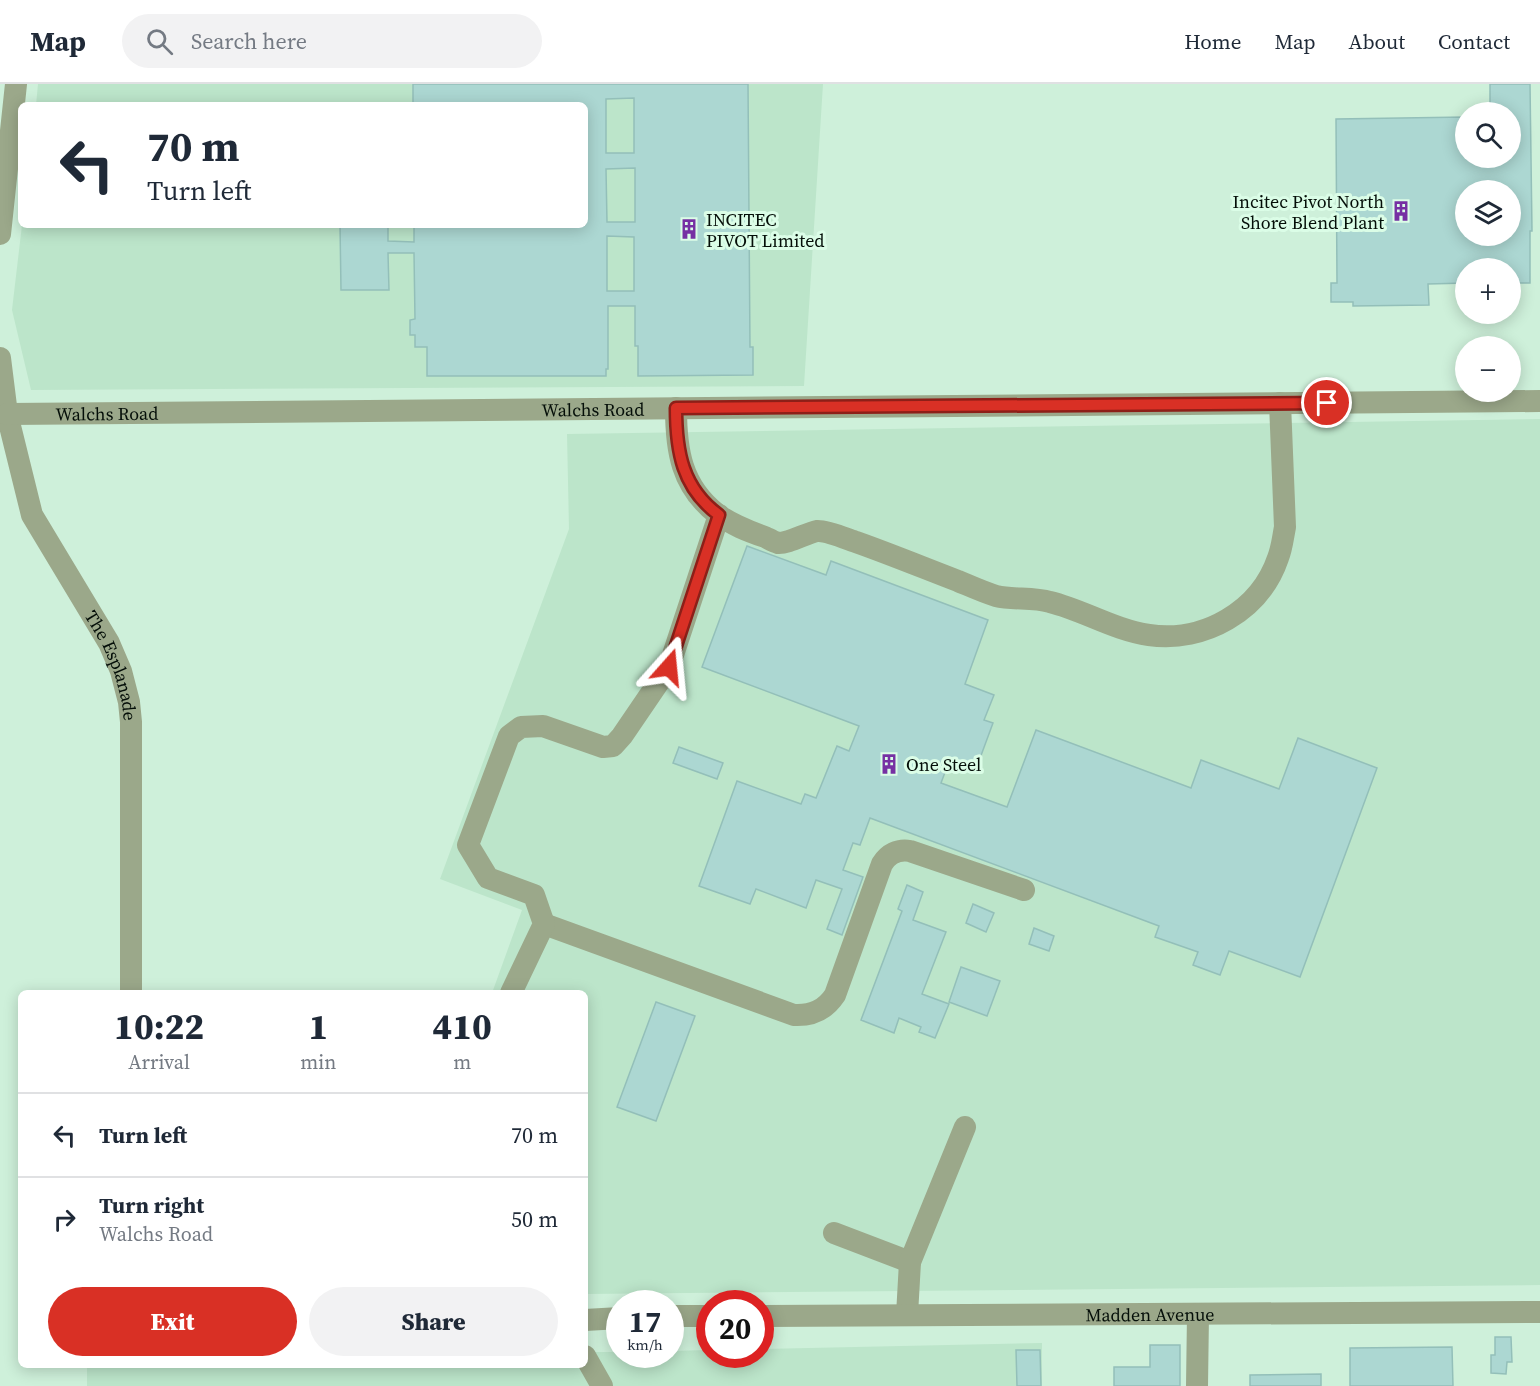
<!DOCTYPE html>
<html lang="en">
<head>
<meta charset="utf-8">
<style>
	body { margin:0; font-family:"Source Serif 4",serif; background:#f2f2f3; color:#1f2937; height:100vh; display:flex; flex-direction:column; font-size:22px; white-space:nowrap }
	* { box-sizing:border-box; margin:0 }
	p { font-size:20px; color:#747a83 }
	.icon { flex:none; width:33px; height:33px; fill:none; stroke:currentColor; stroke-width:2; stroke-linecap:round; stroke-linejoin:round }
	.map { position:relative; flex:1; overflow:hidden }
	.drawer { position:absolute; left:18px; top:906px; width:570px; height:378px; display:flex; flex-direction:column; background:#fff; border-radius:9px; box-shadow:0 3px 15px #0003 }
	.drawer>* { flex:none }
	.top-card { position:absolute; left:18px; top:18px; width:570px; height:126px; border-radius:9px; box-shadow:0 3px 15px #0003; background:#fff; color:#1f2937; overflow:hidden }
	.fabs { position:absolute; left:1455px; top:18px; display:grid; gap:12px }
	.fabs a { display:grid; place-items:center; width:66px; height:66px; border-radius:50%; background:#fff; box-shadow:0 3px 15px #0003; font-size:30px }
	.speed { position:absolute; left:606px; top:1206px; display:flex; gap:12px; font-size:30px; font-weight:700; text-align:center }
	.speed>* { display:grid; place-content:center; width:78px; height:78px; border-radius:50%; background:#fff; box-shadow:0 3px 15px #0003; line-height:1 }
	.speed small { font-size:15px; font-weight:400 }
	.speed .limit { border:9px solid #d22; background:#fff; color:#111 }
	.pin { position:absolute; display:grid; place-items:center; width:51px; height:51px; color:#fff; margin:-26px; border:3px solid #fff; border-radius:50%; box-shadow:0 2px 6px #0007 }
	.me { position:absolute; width:66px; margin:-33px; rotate:18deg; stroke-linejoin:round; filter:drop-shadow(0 0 4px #0008) }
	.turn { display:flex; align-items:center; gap:21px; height:126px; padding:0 30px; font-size:27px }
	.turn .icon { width:78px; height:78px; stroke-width:2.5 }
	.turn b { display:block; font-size:42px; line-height:51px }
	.eta { display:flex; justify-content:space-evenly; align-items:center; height:102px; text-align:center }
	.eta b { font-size:36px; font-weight:800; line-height:42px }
	.cta { display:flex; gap:12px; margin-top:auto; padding:12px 30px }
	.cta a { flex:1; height:69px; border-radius:36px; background:#d93025; color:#fff; font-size:24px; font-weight:800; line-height:69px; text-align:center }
	.cta a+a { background:#f2f2f3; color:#1f2937 }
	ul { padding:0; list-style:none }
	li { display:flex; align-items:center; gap:18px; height:84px; padding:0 30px; border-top:2px solid #e0e1e3 }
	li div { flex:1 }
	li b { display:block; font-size:22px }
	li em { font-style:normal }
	header { display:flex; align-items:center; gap:36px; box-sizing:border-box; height:84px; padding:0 30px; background:#fff; border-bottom:2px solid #e0e1e3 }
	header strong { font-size:28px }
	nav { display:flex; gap:33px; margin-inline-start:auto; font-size:21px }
	.search { width:420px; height:54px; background:#f2f2f3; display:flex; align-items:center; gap:15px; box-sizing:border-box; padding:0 21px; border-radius:33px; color:#747a83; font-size:22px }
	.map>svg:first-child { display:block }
	.built { fill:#bce5ca }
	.building { fill:#acd7d2; stroke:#93bfb9; stroke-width:1.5; fill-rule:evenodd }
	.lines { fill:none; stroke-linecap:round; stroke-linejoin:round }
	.minor { stroke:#9ba88a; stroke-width:22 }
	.route-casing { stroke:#8d1f18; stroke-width:15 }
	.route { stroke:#d93025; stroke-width:10 }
	.labels { text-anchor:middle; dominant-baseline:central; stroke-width:6; stroke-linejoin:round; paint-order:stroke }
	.poi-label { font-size:18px; fill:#040e08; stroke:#dbfde7; text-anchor:start }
	.street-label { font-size:18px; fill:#040e08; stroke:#dbfde7 }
</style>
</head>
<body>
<header>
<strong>Map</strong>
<div class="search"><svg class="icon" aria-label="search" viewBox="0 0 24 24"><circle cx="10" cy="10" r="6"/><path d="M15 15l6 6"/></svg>Search here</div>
<nav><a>Home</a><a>Map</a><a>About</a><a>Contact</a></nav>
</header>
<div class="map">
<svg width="1540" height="1302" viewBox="0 0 1540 1302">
	<rect width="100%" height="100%" fill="#cef0da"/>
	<g class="built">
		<path d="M38,0H823L804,302L31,306L12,226L22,141H585V21H36Z"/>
		<path d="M1540,335V1201L585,1210V909H492L522,826L440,795L569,445L567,350Z"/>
		<path d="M1042,1259V1302H87V1281H585V1268H619L620,1270H670L671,1267L709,1266L710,1270H760L761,1265Z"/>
	</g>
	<g class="building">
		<path d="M413,0H748L750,263H753V291L638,292V262H635V222H608V285H606V292H427V263H415V251H410V236L415,235L414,169H388L389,206H341L340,141H388V157L414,158V141H585V21H413ZM634,14V69H606V15ZM635,84V138H607L606,85ZM607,152L634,153V207H607Z"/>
		<path d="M1490,0H1530L1532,147H1530V199H1510V184H1466V199L1428,200L1429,221L1353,222V218H1331V199H1337L1336,35L1466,33V74H1510V28H1490ZM1466,106H1510V152H1466Z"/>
		<path d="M747,462L826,491L831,477L988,536L965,600L994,611L984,636L993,639L976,685L950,675L941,699L1007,723L1036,646L1191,704L1201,676L1279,705L1298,654L1377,684L1300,893L1229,867L1220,891L1193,881L1198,868L1155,853L1159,842L870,734L860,761L853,759L843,786L863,793L842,851L827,845L842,805L816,796L806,824L756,805L750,820L699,802L737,697L801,720L805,710L816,714L837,662L849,667L859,642L702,583Z"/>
		<path d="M679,663L723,679L717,695L673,679Z"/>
		<path d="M907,801L923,808L913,836L946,848L922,910L949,920L935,954L919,948L921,943L899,934L894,949L861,936L902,827L898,825Z"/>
		<path d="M973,820L994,829L986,848L966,839Z"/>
		<path d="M1034,844L1054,852L1049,867L1029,860Z"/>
		<path d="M961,883L1000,897L987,932L949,918Z"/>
		<path d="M656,918L695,932L656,1037L617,1023Z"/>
		<path d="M1495,1253H1511L1512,1278H1507L1506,1290L1491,1289V1271H1495Z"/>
		<path d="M1150,1261H1180V1302H1114V1283H1150Z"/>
		<path d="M1452,1263L1453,1302H1350V1264Z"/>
		<path d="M1016,1266H1040L1041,1302H1017Z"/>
		<path d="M1321,1290V1302H1250V1291Z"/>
	</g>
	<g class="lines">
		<g class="minor">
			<path d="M0,150L16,0"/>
			<path id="s1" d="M0,274L7,330L32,431L109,559L121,587L129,618L131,638V909"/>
			<path d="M676,324C676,366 681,402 717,430C732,441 748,447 765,453C769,455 774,458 778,459C787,460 807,449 817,447C826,446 847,455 856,458C890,470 924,484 958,497C970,502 983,508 996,512C1013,516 1033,513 1050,518C1083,526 1114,546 1149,551C1204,559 1260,527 1278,474C1282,464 1283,453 1285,443L1280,319"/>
			<path id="s2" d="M7,330L1540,317"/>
			<path d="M544,840L794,931C812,932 825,926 835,911L882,780C888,770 898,765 910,767L1024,806"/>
			<path d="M511,909L544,840L534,811L488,794L468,761L509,652L521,643L543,642L603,663L613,662L622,652L669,583L719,431"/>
			<path d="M834,1149L910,1178"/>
			<path d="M907,1231L910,1178L965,1043"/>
			<path d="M670,1232H710"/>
			<path id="s3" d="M760,1232L1540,1228"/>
			<path d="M585,1236L620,1234"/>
			<path d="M585,1272L602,1302"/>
			<path d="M1197,1302L1198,1230"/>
		</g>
	</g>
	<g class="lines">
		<g class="route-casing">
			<path id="route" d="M669,583L719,431C682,404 676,367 676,324L1327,319"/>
		</g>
		<use href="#route" class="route"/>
	</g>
	<defs>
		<g id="building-bare" transform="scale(1.62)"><path d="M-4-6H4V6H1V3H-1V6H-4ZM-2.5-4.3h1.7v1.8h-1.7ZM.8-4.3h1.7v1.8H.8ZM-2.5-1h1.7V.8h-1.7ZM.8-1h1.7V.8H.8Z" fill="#7630a3" stroke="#dbfde7" stroke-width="2.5" paint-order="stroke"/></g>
	</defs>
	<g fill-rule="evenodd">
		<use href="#building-bare" x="1401" y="127"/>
		<use href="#building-bare" x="689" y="145"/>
		<use href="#building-bare" x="889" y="680"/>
	</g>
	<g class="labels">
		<g class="poi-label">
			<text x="1384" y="117" text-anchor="end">Incitec Pivot North<tspan x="1384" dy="21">Shore Blend Plant</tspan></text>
			<text x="706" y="135">INCITEC<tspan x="706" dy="21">PIVOT Limited</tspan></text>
			<text x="906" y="680">One Steel</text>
		</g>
		<g class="street-label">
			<text stroke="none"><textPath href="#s2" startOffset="586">Walchs Road</textPath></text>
			<text stroke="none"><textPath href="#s2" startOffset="100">Walchs Road</textPath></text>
			<text stroke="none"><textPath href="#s1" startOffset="332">The Esplanade</textPath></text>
			<text stroke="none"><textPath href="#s3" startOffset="390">Madden Avenue</textPath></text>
		</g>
	</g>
</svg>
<div class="fabs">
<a><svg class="icon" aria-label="search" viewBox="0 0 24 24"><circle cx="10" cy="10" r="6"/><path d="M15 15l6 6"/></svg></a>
<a><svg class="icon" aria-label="layers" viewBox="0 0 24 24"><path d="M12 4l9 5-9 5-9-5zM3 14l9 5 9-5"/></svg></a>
<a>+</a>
<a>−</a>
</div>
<div class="speed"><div>17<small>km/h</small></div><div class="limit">20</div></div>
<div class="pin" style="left:1327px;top:319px;background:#d93025"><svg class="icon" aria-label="arrive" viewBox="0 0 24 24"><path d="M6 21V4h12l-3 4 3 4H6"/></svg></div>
<svg class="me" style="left:669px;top:583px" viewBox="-20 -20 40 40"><path d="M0-17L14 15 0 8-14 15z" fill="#d93025" stroke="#fff" stroke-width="4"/></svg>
<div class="top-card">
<div class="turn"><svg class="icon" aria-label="left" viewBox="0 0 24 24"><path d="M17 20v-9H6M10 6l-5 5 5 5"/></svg><div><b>70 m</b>Turn left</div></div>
</div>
<section class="drawer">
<div class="eta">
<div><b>10:22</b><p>Arrival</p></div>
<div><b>1</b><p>min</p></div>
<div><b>410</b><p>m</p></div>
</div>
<ul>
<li><svg class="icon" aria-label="left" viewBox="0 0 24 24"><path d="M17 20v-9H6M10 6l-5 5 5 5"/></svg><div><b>Turn left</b></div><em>70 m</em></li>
<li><svg class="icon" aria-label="right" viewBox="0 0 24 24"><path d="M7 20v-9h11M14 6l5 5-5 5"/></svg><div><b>Turn right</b><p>Walchs Road</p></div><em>50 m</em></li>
</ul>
<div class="cta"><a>Exit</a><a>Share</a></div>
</section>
</div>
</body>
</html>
